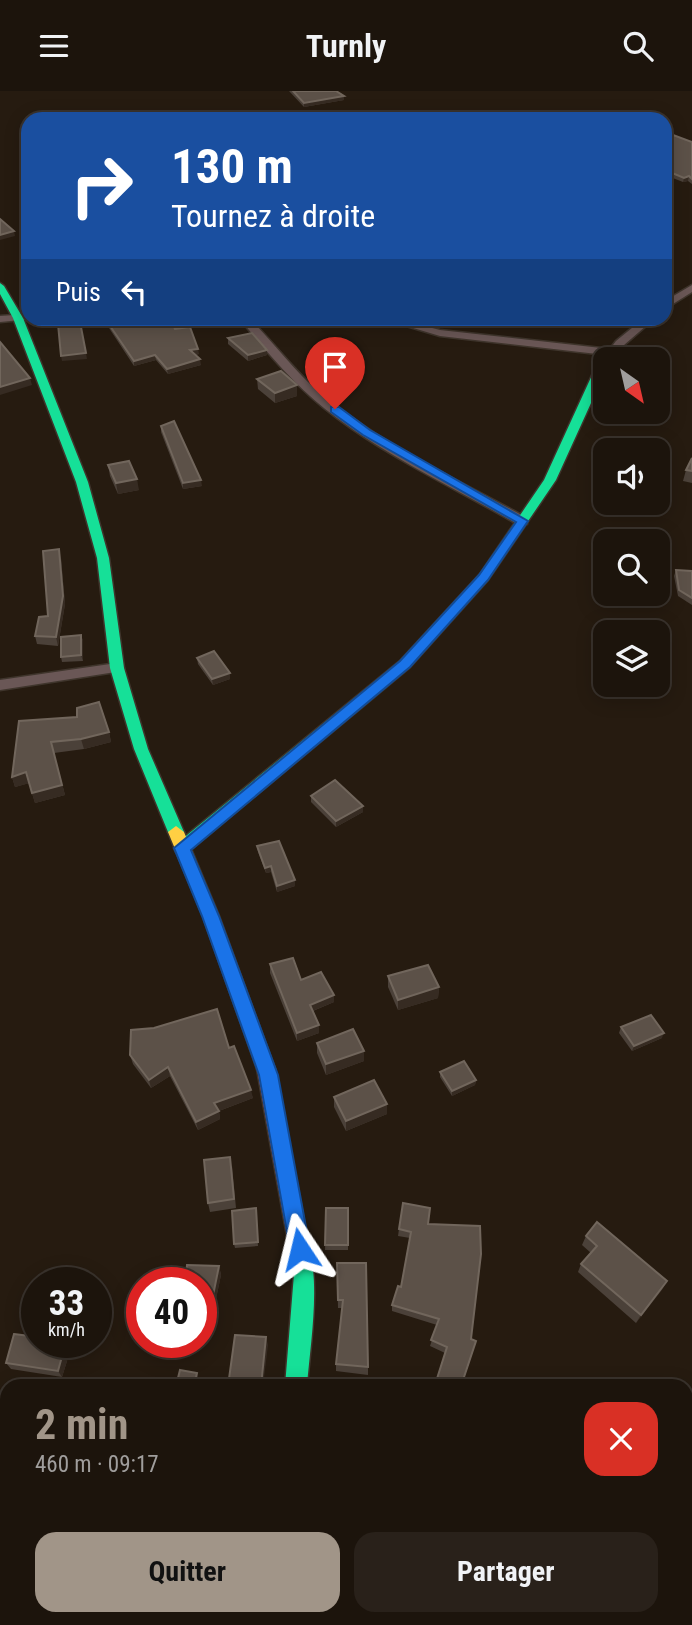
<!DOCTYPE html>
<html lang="fr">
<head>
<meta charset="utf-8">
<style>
	body { margin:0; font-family:"Roboto Condensed",sans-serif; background:#29211a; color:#f1f3f6; height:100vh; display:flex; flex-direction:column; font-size:26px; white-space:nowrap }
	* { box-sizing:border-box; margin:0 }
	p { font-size:23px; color:#a09e9d }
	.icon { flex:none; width:38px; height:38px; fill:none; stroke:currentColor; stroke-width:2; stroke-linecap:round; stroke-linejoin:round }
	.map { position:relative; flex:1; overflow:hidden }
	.drawer { position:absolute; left:0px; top:1288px; width:693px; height:247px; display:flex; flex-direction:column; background:#1c140c; border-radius:21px 21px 0 0; box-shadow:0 4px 18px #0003,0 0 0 2px #3a332d }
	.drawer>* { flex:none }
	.hud { position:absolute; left:21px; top:21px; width:651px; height:214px; border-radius:21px; box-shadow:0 4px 18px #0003,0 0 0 2px #3a332d; background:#1a4fa0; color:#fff; overflow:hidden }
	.needle { width:46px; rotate:146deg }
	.controls { position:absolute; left:593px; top:256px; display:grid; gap:14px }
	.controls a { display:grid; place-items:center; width:77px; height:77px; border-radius:14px; background:#1c140c; box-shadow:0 4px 18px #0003,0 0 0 2px #3a332d; font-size:35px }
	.speed { position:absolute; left:21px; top:1176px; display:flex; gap:14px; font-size:35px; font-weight:700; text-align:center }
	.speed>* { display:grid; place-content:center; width:91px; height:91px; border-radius:50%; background:#1c140c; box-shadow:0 4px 18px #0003,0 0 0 2px #3a332d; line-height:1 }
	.speed small { font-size:18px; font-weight:400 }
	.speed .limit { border:10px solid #d22; background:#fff; color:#111 }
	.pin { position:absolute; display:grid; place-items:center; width:60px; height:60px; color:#fff; margin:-72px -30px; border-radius:50% 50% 50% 0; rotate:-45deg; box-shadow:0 0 7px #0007 }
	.pin .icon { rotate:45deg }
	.me { position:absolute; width:77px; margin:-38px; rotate:350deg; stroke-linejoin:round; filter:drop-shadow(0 0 5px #0008) }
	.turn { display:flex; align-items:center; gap:24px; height:147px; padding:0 35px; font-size:32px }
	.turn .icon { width:91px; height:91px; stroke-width:2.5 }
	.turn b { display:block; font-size:49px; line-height:60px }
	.then { display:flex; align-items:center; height:66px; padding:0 35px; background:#0003; gap:14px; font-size:26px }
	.round { display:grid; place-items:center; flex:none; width:74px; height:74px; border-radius:21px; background:#29211a }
	.headline { display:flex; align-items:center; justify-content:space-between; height:119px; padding:0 35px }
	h1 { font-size:42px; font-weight:700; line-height:52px; color:#a19588 }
	.action { display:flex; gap:14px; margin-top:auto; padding:14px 35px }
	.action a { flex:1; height:80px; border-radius:21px; background:#a19588; color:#111; font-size:28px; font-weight:700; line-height:80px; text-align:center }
	.action a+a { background:#29211a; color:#f1f3f6 }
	header { display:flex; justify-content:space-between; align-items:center; height:91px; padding:0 35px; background:#1c140c; font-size:32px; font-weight:700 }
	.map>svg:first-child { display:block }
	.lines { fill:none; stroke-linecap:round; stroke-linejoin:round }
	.street-casing { stroke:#3f352c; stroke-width:3 }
	.fast-casing { stroke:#3f352c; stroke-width:3 }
	.slow-casing { stroke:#3f352c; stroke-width:3 }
	.jam-casing { stroke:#3f352c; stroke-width:3 }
	.street { fill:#6a5756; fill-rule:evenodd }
	.fast { fill:#16e098; fill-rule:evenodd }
	.slow { fill:#ffcf43; fill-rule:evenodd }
	.jam { fill:#f24e42; fill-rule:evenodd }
	.wall { fill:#4b4139 }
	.shaded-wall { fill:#362b22 }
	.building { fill:#5c5148; stroke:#71665c; stroke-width:2 }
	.route { fill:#1a73e8; stroke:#114b97; stroke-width:2 }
</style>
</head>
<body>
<header><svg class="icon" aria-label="menu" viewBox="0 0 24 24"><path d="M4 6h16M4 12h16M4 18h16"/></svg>Turnly<svg class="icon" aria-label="search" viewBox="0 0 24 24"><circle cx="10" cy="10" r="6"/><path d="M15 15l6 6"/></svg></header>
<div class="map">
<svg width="692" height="1534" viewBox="0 0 692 1534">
	<rect width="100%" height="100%" fill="#261b10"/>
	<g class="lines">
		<g class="street-casing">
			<g id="street">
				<path d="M692,194V201L665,218V210Z"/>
				<path d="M28,223V228H32L0,231V225Z"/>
				<path d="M240,228H250C274,252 294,280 320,302C382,355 457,388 527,427V433H517C457,398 393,369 337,327C300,300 269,264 240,228Z"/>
				<path d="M383,228H398L440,239L610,258L616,250L643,228H654L624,254L615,268H606V270L604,268L606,264L440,245Z"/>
				<path d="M117,572L122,574L124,577L122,580L0,599V589Z"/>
				<path d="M305,1528H336L339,1534H308Z"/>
			</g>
		</g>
		<g class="fast-casing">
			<g id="fast">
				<path d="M0,192L4,195L23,227L88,391L109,467L124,577L148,658L184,741L181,745L176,747L168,741L134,658L110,577L97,467L76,391L13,227L0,203Z"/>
				<path d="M606,269V279L556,389L488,489L410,576L188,761H176L174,757L176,753L400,570L480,483L544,389L593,282Z"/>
				<path d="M299,1146L306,1149C322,1186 310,1254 307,1295H285L294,1183L289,1156L292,1149Z"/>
				<path d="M244,1528H268L266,1534H242Z"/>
			</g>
		</g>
		<g class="slow-casing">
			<path id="slow" d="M176,735L184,741L219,825L275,978L272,984L266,986L260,984L257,978L203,825L168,741Z"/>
		</g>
		<g class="jam-casing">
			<path id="jam" d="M266,970L272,972L275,978L309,1156L306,1163L299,1166L292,1163L289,1156L257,978L260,972Z"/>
		</g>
		<use href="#street" class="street"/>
		<use href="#fast" class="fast"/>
		<use href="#slow" class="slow"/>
		<use href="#jam" class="jam"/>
	</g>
	<g class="wall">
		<path d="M289,0H336L344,9L304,16Z"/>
		<path d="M665,41L692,51V93L688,90L683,91L665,84Z"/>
		<path d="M106,229L175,238L199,263L195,264L201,274L168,283L156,269L134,275L107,234Z"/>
		<path d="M228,247L267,259V264L248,270L228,253Z"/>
		<path d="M257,288L297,294V305L275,312L258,298Z"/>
		<path d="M161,335L202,395L183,398L161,341Z"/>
		<path d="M692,367V392L683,390L686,379Z"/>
		<path d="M108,374L139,399L118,403L110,385Z"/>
		<path d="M61,467L65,513L58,555L37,553L35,545L48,525Z"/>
		<path d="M676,479L692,480V514L678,505L674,485Z"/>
		<path d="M81,544L83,550V570L62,571L61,566Z"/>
		<path d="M197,567L230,588L213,594L198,573Z"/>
		<path d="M19,630L109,641L111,651L84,658L54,662L65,704L35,712L29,692L15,696L12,686Z"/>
		<path d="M311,705L363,715V721L336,736L311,711Z"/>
		<path d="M257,755L295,795L277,801L271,781L266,782L258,761Z"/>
		<path d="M270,873L301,889L334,911L313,920L319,942L297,950L270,882Z"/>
		<path d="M388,885L439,896L438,907L398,919L388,896Z"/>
		<path d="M621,936L662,947L632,960L619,942Z"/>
		<path d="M317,952L364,970L326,984L317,962Z"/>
		<path d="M229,957L253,1007L219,1020L220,1028L198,1039L170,985L151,997L133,973L130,964Z"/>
		<path d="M440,981L476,989L475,994L452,1005L440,986Z"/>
		<path d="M334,1006L387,1023L346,1040L334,1016Z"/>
		<path d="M232,1075L236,1117L210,1121L208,1112Z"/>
		<path d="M256,1117L258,1155L235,1157L234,1153Z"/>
		<path d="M326,1117H348V1159H325Z"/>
		<path d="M428,1133L461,1295H434L445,1262L430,1255L437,1234L392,1220V1214L401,1196L410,1147L398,1145L399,1138Z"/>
		<path d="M586,1145L667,1190L636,1232L578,1181L581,1173L591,1162L582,1154Z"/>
		<path d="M337,1172L368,1276V1284L336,1280V1273L342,1217H338Z"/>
		<path d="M219,1175L221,1184L210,1236H201V1192Z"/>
		<path d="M71,1257L62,1286L11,1278L6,1272Z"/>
		<path d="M552,1528H571V1530L566,1534Z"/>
	</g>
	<g class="shaded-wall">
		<path d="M344,5V9L304,16V12Z"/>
		<path d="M689,85L688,90L683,91L684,87Z"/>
		<path d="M14,140L15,145L0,149V144Z"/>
		<path d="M198,258L199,263L190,265V259Z"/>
		<path d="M267,259V264L248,270V264Z"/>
		<path d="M86,262L87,268L62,270L61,265Z"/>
		<path d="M155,264L156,269L134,275V270Z"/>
		<path d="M200,268L201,274L168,283L167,278Z"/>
		<path d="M30,287L32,294L0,304V296Z"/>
		<path d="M297,294V305L275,312V302Z"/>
		<path d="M137,388L139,399L118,403L116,392Z"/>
		<path d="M201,389L202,395L183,398V392Z"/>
		<path d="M59,458L61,467L65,513L58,555L56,546Z"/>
		<path d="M81,544L83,550V570L81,564Z"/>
		<path d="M230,582V588L213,594L212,588Z"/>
		<path d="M109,641L111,651L84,658L81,648Z"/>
		<path d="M54,662L65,704L35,712L32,702Z"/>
		<path d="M26,681L30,692L15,696L12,686Z"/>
		<path d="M363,715V721L336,736V730Z"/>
		<path d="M271,775V781L266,782L265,777Z"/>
		<path d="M295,789V795L277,801V795Z"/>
		<path d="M439,896L438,907L398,919V909Z"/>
		<path d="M334,904V911L310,921V914Z"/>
		<path d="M319,934V942L297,950V942Z"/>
		<path d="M664,942L662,947L632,960L634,955Z"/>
		<path d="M364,960V970L326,984V973Z"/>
		<path d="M168,976L170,985L151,997L149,989Z"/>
		<path d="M476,989L475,994L452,1005V1000Z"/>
		<path d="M251,999L253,1007L216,1021L214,1012Z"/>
		<path d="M387,1013V1023L346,1040V1030Z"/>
		<path d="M219,1020L220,1028L198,1039L196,1031Z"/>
		<path d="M219,1175L221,1184L210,1236L208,1229Z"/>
		<path d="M667,1190L662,1199L636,1232L641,1224Z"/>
		<path d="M266,1246L268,1254L263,1295H261Z"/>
		<path d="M66,1251L71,1257L62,1286L58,1280Z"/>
		<path d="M197,1282L198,1285L196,1295H194Z"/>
		<path d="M185,1528L189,1530L187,1534H183Z"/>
	</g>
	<g class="building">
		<path d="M293,0H336L344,5L304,12Z"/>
		<path d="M665,41L692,51V88L689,85L684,87L665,79Z"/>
		<path d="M0,128L14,140L0,144Z"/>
		<path d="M117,228H170L175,238L190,236L198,258L190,259L200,268L167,278L155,264L134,270L106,229Z"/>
		<path d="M80,231L86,262L61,265L58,233Z"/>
		<path d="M252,242L267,259L248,264L228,247Z"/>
		<path d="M0,251L30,287L0,296Z"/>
		<path d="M281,280L297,294L275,302L257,288Z"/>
		<path d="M174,330L201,389L183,392L161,335Z"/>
		<path d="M692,367V380L686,379Z"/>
		<path d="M129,370L137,388L116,392L108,374Z"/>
		<path d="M59,458L63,505L56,546L35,545L39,526L48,525L43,460Z"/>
		<path d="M676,479L692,480V507L679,499Z"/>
		<path d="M81,544V564L61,566V546Z"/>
		<path d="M214,560L230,582L212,588L197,567Z"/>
		<path d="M99,611L109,641L81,648L51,651L62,694L32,702L26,681L12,686L19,630L77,626V617Z"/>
		<path d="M335,689L363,715L336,730L311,705Z"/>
		<path d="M279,750L295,789L277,795L271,775L265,777L257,755Z"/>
		<path d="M293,867L301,889L321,881L334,904L310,914L319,934L297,942L270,873Z"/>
		<path d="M428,874L439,896L398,909L388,885Z"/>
		<path d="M217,918L229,957L234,955L251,999L214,1012L219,1020L196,1031L168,976L149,989L130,964L131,939L154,937Z"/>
		<path d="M651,924L664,942L634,955L621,936Z"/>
		<path d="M353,938L364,960L326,973L317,952Z"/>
		<path d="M464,970L476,989L452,1000L440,981Z"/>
		<path d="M374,989L387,1013L346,1030L334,1006Z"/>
		<path d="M230,1066L234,1108L208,1112L204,1069Z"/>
		<path d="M403,1112L430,1117L428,1133L480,1135L481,1163L471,1248L476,1250L461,1295H437L435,1294L447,1256L431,1249L439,1228L392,1214L398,1195L401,1196L411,1141L399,1138Z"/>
		<path d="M256,1117L258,1151L234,1153L232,1120Z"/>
		<path d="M326,1117H348V1154H325Z"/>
		<path d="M597,1131L667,1190L641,1224L581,1173L597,1155L586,1145Z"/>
		<path d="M337,1172H366L368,1276L336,1273L343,1209H338Z"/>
		<path d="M187,1174L219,1175L208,1229H201V1192H185Z"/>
		<path d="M14,1243L37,1246V1251H66L58,1280L6,1272Z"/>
		<path d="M235,1244L266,1246L261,1295H228Z"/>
		<path d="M180,1279L197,1282L194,1295H176Z"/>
		<path d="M117,1528H185L183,1534H115Z"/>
		<path d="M396,1528H446L439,1534H394Z"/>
	</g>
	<path class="route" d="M331,316H339L370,339L528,430L488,489L410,576L191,759L219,825L278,984L310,1158L307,1165L300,1168L293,1165L290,1158L259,984L202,825L174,757L400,570L479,484L516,431L363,344L331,321Z"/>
</svg>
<div class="controls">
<a><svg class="needle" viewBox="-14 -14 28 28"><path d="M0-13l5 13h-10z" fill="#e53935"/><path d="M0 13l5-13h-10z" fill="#a09e9d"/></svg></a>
<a><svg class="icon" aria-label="sound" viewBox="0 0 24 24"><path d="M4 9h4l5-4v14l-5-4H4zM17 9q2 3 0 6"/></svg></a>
<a><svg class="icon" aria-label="search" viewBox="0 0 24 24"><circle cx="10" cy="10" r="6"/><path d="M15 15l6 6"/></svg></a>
<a><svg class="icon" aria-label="layers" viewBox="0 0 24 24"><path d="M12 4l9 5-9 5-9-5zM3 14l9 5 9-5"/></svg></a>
</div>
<div class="speed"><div>33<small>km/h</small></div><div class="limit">40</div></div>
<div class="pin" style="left:335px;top:318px;background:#d93025"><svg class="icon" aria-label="arrive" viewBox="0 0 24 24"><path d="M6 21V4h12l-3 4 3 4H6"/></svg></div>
<svg class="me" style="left:300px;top:1158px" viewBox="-20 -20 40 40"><path d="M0-17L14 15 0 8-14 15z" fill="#1a73e8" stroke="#fff" stroke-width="4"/></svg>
<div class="hud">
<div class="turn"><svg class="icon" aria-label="right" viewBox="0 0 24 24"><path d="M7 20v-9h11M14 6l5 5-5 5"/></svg><div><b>130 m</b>Tournez à droite</div></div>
<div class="then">Puis<svg class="icon" aria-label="left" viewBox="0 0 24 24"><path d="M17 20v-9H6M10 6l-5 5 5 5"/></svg></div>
</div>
<section class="drawer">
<div class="headline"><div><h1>2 min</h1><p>460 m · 09:17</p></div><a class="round" style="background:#d93025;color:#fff"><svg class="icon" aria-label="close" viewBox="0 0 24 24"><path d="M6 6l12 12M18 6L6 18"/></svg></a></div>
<div class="action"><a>Quitter</a><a>Partager</a></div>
</section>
</div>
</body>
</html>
